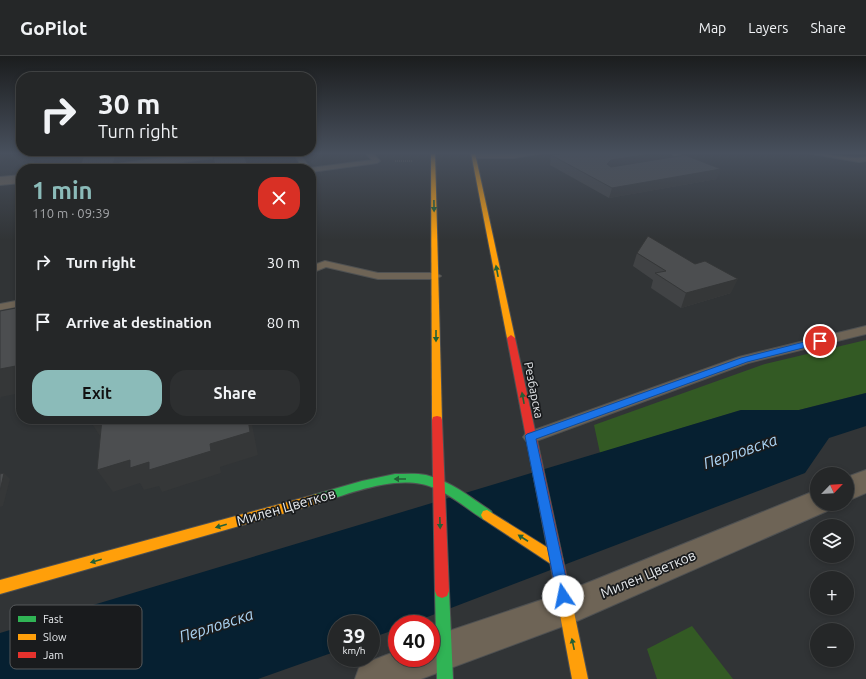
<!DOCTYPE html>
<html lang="en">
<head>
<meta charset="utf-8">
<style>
	body { margin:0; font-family:Ubuntu,sans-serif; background:#2d2f30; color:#f1f3f6; height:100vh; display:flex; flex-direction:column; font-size:15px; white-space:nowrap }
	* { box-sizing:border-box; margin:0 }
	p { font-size:13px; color:#a3a5a8 }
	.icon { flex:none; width:22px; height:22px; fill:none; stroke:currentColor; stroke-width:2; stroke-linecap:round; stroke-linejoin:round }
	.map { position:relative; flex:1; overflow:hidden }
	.drawer { position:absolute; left:16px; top:108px; width:300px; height:260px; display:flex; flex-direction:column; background:#252728; border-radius:16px; box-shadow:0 2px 6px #0003,0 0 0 1px #424445 }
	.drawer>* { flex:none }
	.top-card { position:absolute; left:16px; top:16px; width:300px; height:84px; border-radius:16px; box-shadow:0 2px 6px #0003,0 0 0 1px #424445; background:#252728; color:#f1f3f6; overflow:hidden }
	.needle { width:26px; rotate:65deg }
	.fabs { position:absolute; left:810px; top:411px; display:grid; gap:8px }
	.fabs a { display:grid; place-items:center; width:44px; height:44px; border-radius:50%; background:#252728; box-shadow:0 2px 6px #0003,0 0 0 1px #424445; font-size:20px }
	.speed { position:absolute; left:328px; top:559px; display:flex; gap:8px; font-size:20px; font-weight:700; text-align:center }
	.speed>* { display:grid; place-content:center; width:52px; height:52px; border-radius:50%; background:#252728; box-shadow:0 2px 6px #0003,0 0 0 1px #424445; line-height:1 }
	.speed small { font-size:10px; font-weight:400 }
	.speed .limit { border:6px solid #d22; background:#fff; color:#111 }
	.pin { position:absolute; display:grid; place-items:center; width:34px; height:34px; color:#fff; margin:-17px; border:2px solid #fff; border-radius:50%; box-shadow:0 1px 4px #0007 }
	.me { position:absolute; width:44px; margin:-22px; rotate:349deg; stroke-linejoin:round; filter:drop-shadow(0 0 3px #0008) }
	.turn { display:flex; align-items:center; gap:14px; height:84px; padding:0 16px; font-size:18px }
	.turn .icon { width:52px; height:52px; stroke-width:2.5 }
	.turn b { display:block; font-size:28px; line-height:34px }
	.round { display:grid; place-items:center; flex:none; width:42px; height:42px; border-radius:16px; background:#2d2f30 }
	.overview { display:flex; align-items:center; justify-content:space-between; height:68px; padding:0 16px }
	h1 { font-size:24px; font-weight:600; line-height:30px; color:#8bbbb9 }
	.button { display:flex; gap:8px; margin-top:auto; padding:8px 16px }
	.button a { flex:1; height:46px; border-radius:16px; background:#8bbbb9; color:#111; font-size:16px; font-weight:600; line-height:46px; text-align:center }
	.button a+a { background:#2d2f30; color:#f1f3f6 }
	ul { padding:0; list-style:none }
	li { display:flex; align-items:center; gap:12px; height:60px; padding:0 16px }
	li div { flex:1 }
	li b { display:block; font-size:15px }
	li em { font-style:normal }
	header { display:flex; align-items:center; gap:24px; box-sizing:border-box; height:56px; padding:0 20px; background:#252728; border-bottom:1px solid #424445 }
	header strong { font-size:19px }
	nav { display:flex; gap:22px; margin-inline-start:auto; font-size:14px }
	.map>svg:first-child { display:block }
	.green { fill:#335a24 }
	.water { fill:#062031 }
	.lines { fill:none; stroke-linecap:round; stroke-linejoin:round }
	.lane-casing { stroke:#4f5152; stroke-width:2 }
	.street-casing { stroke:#4f5152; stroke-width:2 }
	.fast-casing { stroke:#4f5152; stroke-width:2 }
	.slow-casing { stroke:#4f5152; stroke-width:2 }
	.jam-casing { stroke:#4f5152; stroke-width:2 }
	.path { stroke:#6b665e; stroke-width:1.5; stroke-dasharray:1 1; stroke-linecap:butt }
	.lane { fill:#6e6456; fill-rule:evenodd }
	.street { fill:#6e6456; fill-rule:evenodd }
	.fast { fill:#30b455; fill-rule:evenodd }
	.slow { fill:#ff9f0a; fill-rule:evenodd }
	.jam { fill:#e5322d; fill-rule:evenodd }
	.wall { fill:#414345 }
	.shaded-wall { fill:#353738 }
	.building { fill:#4c4e50; stroke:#353738 }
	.oneway { fill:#236036 }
	.route { fill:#1a73e8; stroke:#114b97 }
	.labels { text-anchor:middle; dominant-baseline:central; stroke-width:3.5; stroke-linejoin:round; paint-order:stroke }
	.street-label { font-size:12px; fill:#e6e9ec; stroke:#191b1d }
	.near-street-label { font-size:14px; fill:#e6e9ec; stroke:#191b1d }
	.near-water-label { font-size:16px; font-style:italic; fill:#abd4f4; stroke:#191b1d }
	.key { fill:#191b1d; stroke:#56595b; stroke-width:1 }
	.key-label { font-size:11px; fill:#e6e9ec }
</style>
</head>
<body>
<header>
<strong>GoPilot</strong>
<nav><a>Map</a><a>Layers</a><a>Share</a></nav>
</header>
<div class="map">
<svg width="866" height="623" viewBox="0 0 866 623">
	<rect width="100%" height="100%" fill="#313436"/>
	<g class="green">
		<path d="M866,284V337L799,354H741L600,397L594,369L765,308Z"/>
		<path d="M692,570L733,623H657L647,593Z"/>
	</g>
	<path class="water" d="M866,337V370L829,382L805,417L409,568H397V573L371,582V568H337V595L258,623H0V577L741,354H799Z"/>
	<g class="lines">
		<g class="lane-casing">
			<g id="lane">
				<path d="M293,97H299L310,112L372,104L365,97H372L380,105L377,107L311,116V113H304Z"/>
				<path d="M543,97L514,102H474L471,100L474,98Z"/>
				<path d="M671,97H678L686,104L672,108V106L678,103Z"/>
				<path d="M807,97C826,97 847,104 866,101V105L859,106Z"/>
				<path d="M325,205L378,217H436L441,220L436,223H378L326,211L311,217V210Z"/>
				<path d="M21,244V250L0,254V248Z"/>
				<path d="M866,270V278L748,307L536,385L531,387L526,385L523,381L526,377L739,301Z"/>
			</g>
		</g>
		<g class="street-casing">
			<g id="street">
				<path d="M202,97H235L230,100L127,113H94L100,110Z"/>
				<path d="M21,119V127L0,129V121Z"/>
				<path d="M866,414V437L847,445V421Z"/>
				<path d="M817,434V448H831L827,455L577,565L421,623H355L360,609L397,595V602H431V581L565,536Z"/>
			</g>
		</g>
		<g class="fast-casing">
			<g id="fast">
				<path d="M395,418C406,418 416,417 426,419C451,425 471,442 491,455L493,459L491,463L487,464L483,463C467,453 453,440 436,433C402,416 351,437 317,448L313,447L311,443L313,439L362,425Z"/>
				<path d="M442,528L447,530L449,535L453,623H437L435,535L437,530Z"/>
			</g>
		</g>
		<g class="slow-casing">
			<g id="slow">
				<path d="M431,97H435L442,364L441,367H433L432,364Z"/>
				<path d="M471,97H475L515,282L511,285L507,282Z"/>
				<path d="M317,438L321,439L323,443L321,447L317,448L0,538V524Z"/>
				<path d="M487,454L561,500L563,504L561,508L556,510L551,508L483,463L481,459L483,455Z"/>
				<path d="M562,525L567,527L569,532L588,623H572L555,532L557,527Z"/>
			</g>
		</g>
		<g class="jam-casing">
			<g id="jam">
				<path d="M511,279L515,282L569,532L567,537L562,539L557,537L555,532L507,282Z"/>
				<path d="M437,360L441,361L442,364L449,535L447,540L442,542L437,540L435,535L432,364L433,361Z"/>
			</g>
		</g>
		<path class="path" d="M395,105H412"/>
		<use href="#lane" class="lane"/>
		<use href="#street" class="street"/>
		<use href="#fast" class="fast"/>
		<use href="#slow" class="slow"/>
		<use href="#jam" class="jam"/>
	</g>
	<g class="wall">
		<path d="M672,97L671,102L717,123L609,142L550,109L551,99Z"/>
		<path d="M637,197L731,237L681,252L651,232L653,224L633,210Z"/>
	</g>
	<g class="shaded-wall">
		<path d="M0,97H7L8,98L0,108Z"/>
		<path d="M34,97H71L68,102L38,105Z"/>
		<path d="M86,97H126V98L125,105L119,106L122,113H112L100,109Z"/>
		<path d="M657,97H672L670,104L609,114L607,108L611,104Z"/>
		<path d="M721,113L717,123L609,142L612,132Z"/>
		<path d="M738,223L731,237L681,252L686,237Z"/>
		<path d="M21,309V337L1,341L0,344V313Z"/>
		<path d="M89,363H106L102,383Z"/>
		<path d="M248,363H251L258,399L220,411L221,417L162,436L159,430L144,434L140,427L113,436L97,414L130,404L210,388Z"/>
		<path d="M4,417L10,423L3,450L0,451V435Z"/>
	</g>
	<g class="building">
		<path d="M85,97L87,98H116L112,113H79Z"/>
		<path d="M212,97H243L249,113H216Z"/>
		<path d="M568,97H657L611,104L607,108L611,111L685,99L721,113L612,132L551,99Z"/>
		<path d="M648,180L695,208L705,205L738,223L686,237L655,217L666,215L637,197Z"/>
		<path d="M21,251V309L0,313V255Z"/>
		<path d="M102,363H248L250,376L210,388L211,395L149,414V406L130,412V404L97,414Z"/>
		<path d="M4,417L0,435V418Z"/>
	</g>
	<defs><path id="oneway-solid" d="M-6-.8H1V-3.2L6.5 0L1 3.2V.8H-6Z"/></defs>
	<g class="oneway">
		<use href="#oneway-solid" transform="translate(434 150) rotate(89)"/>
		<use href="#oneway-solid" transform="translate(497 215) rotate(-101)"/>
		<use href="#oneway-solid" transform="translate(436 280) rotate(90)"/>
		<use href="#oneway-solid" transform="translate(523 342) rotate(-101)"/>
		<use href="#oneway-solid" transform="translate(400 423) rotate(-180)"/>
		<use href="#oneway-solid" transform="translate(440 467) rotate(88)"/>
		<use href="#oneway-solid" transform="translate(221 470) rotate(164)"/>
		<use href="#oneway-solid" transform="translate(523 482) rotate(-147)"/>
		<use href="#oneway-solid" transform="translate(96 505) rotate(164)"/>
		<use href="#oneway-solid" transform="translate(573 588) rotate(-102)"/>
	</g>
	<linearGradient id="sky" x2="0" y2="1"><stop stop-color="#1b1d1e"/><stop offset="0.53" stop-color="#48505d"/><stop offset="1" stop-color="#48505d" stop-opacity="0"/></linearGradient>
	<rect width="866" height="184" fill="url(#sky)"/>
	<path class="route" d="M820,282L825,285L823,287L747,306L536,383L570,540L568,545L563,548L558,545L525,380L527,378L741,302Z"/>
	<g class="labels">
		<g class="street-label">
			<text transform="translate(534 334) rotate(79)">Резбарска</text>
		</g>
		<g class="near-street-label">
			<text transform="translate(286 451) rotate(-16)">Милен Цветков</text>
			<text transform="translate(648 518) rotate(-23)">Милен Цветков</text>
		</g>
		<g class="near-water-label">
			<text transform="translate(740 395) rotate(-19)">Перловска</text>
			<text transform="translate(216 569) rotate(-18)">Перловска</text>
		</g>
	</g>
	<rect x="10" y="549" width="132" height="64" rx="6" class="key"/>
	<rect x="18" y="560" width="18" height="6" fill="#30b455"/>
	<rect x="18" y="578" width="18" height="6" fill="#ff9f0a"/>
	<rect x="18" y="596" width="18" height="6" fill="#e5322d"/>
	<g class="key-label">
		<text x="43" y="567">Fast</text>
		<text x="43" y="585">Slow</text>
		<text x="43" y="603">Jam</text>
	</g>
</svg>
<div class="fabs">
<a><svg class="needle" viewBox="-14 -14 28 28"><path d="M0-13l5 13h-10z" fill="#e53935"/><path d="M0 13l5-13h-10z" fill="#a3a5a8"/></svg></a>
<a><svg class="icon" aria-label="layers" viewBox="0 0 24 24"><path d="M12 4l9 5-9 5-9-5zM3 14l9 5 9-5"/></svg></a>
<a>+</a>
<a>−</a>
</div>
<div class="speed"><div>39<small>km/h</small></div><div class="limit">40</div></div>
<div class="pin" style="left:820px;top:285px;background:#d93025"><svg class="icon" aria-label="arrive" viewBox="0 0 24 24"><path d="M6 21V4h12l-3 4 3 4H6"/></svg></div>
<svg class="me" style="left:563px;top:540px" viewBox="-20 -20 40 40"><circle r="19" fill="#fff"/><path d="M0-13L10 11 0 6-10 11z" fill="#1a73e8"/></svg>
<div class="top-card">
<div class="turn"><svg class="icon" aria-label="right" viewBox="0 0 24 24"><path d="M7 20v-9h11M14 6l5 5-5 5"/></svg><div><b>30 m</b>Turn right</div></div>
</div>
<section class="drawer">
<div class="overview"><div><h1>1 min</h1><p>110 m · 09:39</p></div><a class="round" style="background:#d93025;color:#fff"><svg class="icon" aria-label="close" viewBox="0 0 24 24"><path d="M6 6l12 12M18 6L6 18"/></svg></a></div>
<ul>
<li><svg class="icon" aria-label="right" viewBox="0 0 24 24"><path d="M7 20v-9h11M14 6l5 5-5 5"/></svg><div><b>Turn right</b></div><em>30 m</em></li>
<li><svg class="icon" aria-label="arrive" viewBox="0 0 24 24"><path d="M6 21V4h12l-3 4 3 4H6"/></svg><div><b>Arrive at destination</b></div><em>80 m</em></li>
</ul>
<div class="button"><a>Exit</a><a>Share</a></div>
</section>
</div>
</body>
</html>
